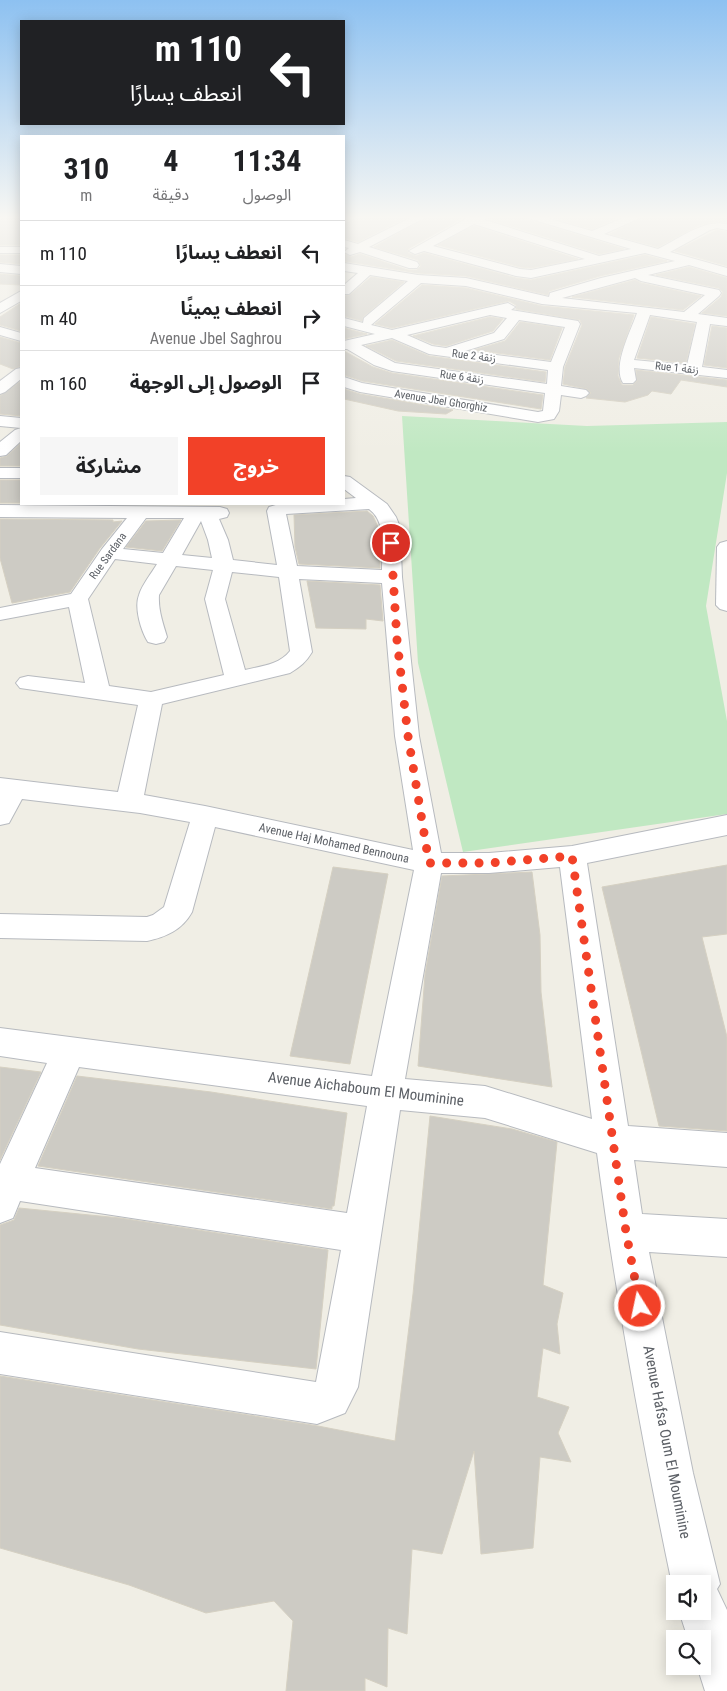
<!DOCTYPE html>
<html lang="ar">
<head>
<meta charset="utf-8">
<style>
	body { margin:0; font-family:"Roboto Condensed","Noto Sans Arabic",sans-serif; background:#f6f6f6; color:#202124; direction:rtl; height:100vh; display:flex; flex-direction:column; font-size:19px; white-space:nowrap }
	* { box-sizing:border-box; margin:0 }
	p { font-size:16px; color:#757577 }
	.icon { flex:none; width:28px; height:28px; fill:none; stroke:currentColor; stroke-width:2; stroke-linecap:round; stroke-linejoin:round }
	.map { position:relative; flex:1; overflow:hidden; direction:ltr }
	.side { position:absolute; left:20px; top:135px; width:325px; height:370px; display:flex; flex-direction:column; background:#fff; border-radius:0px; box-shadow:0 2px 12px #0003; direction:rtl }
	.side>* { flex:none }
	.banner { position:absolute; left:20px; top:20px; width:325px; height:105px; border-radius:0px; box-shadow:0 2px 12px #0003; direction:rtl; background:#202124; color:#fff; overflow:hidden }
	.buttons { position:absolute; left:666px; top:1575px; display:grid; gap:10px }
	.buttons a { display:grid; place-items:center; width:45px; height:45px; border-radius:0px; background:#fff; box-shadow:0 2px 12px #0003; font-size:25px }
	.pin { position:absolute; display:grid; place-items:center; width:42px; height:42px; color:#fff; margin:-21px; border:2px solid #fff; border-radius:50%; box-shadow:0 1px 5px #0007 }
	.me { position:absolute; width:55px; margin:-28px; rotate:350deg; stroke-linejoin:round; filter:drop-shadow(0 0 4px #0008) }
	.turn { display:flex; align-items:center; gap:18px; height:105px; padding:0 20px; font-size:22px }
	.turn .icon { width:65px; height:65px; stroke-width:2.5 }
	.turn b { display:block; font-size:35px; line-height:42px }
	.eta { display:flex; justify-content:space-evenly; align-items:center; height:85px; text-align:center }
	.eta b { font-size:30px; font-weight:700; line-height:35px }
	.button { display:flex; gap:10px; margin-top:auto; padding:10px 20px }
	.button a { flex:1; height:58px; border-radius:0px; background:#f24128; color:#fff; font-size:20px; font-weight:700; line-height:58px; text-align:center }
	.button a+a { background:#f6f6f6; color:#202124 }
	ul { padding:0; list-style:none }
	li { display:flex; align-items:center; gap:15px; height:65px; padding:0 20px; border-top:1px solid #e0e0e0 }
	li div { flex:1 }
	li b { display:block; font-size:19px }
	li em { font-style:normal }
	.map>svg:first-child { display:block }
	.green { fill:#c0e8c2 }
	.building { fill:#cdcbc4; stroke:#d5d0c2 }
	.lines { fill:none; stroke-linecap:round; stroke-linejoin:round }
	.minor-casing { stroke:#b7babf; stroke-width:2 }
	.minor { fill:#fff; fill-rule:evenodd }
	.route { stroke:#f24128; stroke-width:9; stroke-dasharray:0 16.2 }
	.labels { text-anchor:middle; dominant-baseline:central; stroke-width:4; stroke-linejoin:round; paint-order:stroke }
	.far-street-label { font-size:11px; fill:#5c6066; stroke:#fff }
	.street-label { font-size:12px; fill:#5c6066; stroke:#fff }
	.near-street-label { font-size:15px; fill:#5c6066; stroke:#fff }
</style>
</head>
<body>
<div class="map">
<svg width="727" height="1691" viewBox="0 0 727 1691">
	<rect width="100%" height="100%" fill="#f0eee5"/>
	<path class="green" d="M402,416L587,426L727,422V473L706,606L727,721V814L463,852L418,663Z"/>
	<g class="building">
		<path d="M8,216H21V245H0V222Z"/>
		<path d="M361,216H409L358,242L344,238V226Z"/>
		<path d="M430,216H466L408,249V253L416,256L424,253L516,278L531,280L645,255L667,261L600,276L549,291L548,295L466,276L418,273L344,261V254L351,257L360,254L408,270H417L421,266L418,260L374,247Z"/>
		<path d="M487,216H515L624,249L599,254L486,218Z"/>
		<path d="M559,216H622L592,229L554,218Z"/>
		<path d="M646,216L727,218V222L718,221L699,225L658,247L610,234Z"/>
		<path d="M474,226L578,259L531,268L520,267L438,245Z"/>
		<path d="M717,230L727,232V266L675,251Z"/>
		<path d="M0,255H21V264L0,262Z"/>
		<path d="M689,267L727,278V316L702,313L721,297L723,292L719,288L656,275Z"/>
		<path d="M0,274L21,276V285L0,284Z"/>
		<path d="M371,277L404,282L363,317L362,321L344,316V296L350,295Z"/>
		<path d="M635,280L641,283L701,296L683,310L572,297Z"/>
		<path d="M422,285L466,288L542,306L634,315L619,358L618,376L622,385H633L637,381L636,370L727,380V387L681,380L671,394L652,391L648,395L625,402L586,398L591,393L587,389L563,384L565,367L582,325L580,320L516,309V305L509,301L392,328L375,324Z"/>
		<path d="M21,303V331L0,325V317Z"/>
		<path d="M490,317L503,319L493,331L446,346L433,344L413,336Z"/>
		<path d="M651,317L695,324L686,363L637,358Z"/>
		<path d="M520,322L562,328L550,360L474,350L505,341Z"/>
		<path d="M712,326L727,328V368L704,365Z"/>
		<path d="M344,328L367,334L344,339Z"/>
		<path d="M0,337L21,343V366L13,369L0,364Z"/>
		<path d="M392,340L429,356L546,372L545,382L396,361L366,346Z"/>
		<path d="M344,351L373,367L392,373L543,395L541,409L362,381L344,375Z"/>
		<path d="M21,381V416L0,414V396Z"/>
		<path d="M344,389L360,394L453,410L446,414L398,411L344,399Z"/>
		<path d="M21,443V466H0V458L7,456Z"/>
		<rect x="0" y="480" width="21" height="23"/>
		<path d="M367,511L373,516L379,529L380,568L299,564L295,547L294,515Z"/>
		<path d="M0,519L113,520V522L122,521L100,548L70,592L12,603L0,558Z"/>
		<path d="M181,520L162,551L126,547L146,521Z"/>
		<path d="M307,581L380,585L383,621L366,619V629L316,628Z"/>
		<path d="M727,865V934L702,937L727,1037V1131L659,1126L602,887Z"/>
		<path d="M333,867L388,874L350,1064L290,1056Z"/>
		<path d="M532,872L540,935L541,992L552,1087L418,1066L425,975L442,876Z"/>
		<path d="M0,1067L41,1072L0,1160Z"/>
		<path d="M77,1076L211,1092L347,1113L334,1206H332V1209L38,1166Z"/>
		<path d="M430,1116L512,1129L557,1142L543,1285L563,1293L557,1324L560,1354L543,1348L537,1397L569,1407L558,1433L571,1462L540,1457L533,1548L481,1554L474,1451L442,1554L412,1549L407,1634L388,1628L387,1687L365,1678V1691H286L293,1621L274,1601L206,1613L129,1585L0,1548V1376L318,1426L395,1441L413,1294Z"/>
		<path d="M19,1208L120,1218L328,1250L316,1369L138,1349L0,1325V1225L14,1220Z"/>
	</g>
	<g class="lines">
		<g class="minor-casing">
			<g id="minor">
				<path d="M0,216H6L0,220Z"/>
				<path d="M345,216H359L344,224Z"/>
				<path d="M414,216H428L369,247L417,262L419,265L417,268H409L360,252L350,255L344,252L349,248L344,247V240L358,244Z"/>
				<path d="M471,216H485L482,219L599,256L631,249L521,216H540L592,231L628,216H644L604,234L658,249C679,239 703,219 727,224V230L717,228L710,230L670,252L727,268V276L689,265L648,275L719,290L721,293L719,296L698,314L727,318V326L710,324L702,367L727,370V378L634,368L636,380L633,383H623C612,366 631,331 637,313L542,304L466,286L421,283L371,325L392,330L508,303L515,307L511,310L578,321L580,324L563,367L561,386L586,390L589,393L586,396L581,398L561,395L559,411L554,419L538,422L360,392L344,387V377L362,383L538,412L543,411L545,393L392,371L374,365L347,349H344V341L375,334L344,326V318L363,323L364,318L408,281L370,275L349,294H344V285L358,273L344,271V263L418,275L466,278L549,297L550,293L601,278L675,261L645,253L531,278L516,276L424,251L415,254L409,251ZM474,224L585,259L531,270L520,269L433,246ZM635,278L641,281L705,295L684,312L562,298ZM490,315L507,318L494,333L446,348L432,346L407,335ZM650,315L697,322L687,365L634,360ZM519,320L565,327L551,362L465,351L504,339ZM392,338L429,354L548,370L547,384L395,363L361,345Z"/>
				<rect x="0" y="247" width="21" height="6"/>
				<path d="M0,264L21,266V274L0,272Z"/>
				<path d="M21,291V301L0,313V303Z"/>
				<path d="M0,327L21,333V341L0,335Z"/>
				<path d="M21,368V379L5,392L0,394V381L16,369Z"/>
				<path d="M0,416L21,418V428L0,426Z"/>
				<path d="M21,428V441L6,455L0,456V442L15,430Z"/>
				<rect x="0" y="468" width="21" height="10"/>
				<path d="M344,476L350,477L387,504L396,517L400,527L402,577L419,736L441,853H489L572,846L727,815V835L587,863L628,1126L727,1133V1167L634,1160L642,1214L727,1219V1257L649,1252L693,1473L720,1584L717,1589L727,1610V1691H705L697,1666H702V1639H688L679,1611H702V1584H675V1590L672,1584C642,1441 616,1298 597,1153L485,1118L400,1110L358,1387L345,1413L317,1424L0,1374V1332L316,1382L341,1250L20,1201L13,1218L0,1223V1164L47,1063L0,1056V1028L372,1076L414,870L215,827L192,912C182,930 166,937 147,941L0,938V914L147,917L153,915L164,907L190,822L140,813L22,799L9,823L0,825V778L118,792L138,705L20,688L16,683L20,678L28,676L85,683L69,607L0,620V608L71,594L102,549L127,518L0,517V505L220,507L227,509L229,513L227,517L219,519L228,540L233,560L277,565L267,511L269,507L279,504H344V499L356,498L344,489ZM369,509C387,522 382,550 382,570L297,566L286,514ZM146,518H184L163,553L123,549ZM201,521L208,540L212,558L182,555ZM115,559L157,564C151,574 142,585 139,595C134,608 141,631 148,642L156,644L164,642L167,637C163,623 158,610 159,595L176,566L213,570L205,599L224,675L151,692L109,686L88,599ZM232,572L279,577L290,651C279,665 261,666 245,670L225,599ZM299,579L382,583L395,736L413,850L205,806L144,795L162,704L290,673C300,667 306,662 312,652ZM560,867L592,1119L485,1086L405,1079L441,873H489ZM79,1067L367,1106L347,1213L35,1168Z"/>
				<path d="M727,541V611L720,609L716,605L717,547L720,543Z"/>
			</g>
		</g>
		<use href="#minor" class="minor"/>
	</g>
	<linearGradient id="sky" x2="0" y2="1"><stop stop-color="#8dc1f1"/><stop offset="0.48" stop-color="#f8f7f3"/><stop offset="1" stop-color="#f8f7f3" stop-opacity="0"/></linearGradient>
	<rect width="727" height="453" fill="url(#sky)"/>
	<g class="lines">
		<path class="route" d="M391,543L397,640L408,736L429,863H489L572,856L626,1232L640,1306"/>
	</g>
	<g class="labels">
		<g class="far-street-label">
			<text transform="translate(474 356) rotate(7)">Rue 2 زنقة</text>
			<text transform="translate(677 368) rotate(6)">Rue 1 زنقة</text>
			<text transform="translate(462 377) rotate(8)">Rue 6 زنقة</text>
			<text transform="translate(441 401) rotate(9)">Avenue Jbel Ghorghiz</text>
			<text transform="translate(108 556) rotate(-54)">Rue Sardana</text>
		</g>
		<g class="street-label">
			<text transform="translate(334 843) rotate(12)">Avenue Haj Mohamed Bennouna</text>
		</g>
		<g class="near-street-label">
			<text transform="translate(366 1089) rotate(7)">Avenue Aichaboum El Mouminine</text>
			<text transform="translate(667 1442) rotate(79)">Avenue Hafsa Oum El Mouminine</text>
		</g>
	</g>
</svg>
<div class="buttons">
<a><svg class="icon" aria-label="sound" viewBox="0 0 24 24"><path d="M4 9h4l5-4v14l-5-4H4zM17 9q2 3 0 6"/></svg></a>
<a><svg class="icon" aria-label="search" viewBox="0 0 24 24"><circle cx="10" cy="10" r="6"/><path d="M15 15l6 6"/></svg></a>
</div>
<div class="pin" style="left:391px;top:543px;background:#d93025"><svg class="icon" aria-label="arrive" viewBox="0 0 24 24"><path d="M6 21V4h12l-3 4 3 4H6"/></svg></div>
<svg class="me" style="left:640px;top:1306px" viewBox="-20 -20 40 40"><circle r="17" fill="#f24128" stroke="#fff" stroke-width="3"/><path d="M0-11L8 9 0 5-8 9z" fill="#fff"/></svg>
<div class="banner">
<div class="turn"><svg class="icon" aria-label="left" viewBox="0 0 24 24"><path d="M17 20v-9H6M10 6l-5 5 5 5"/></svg><div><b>110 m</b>انعطف يسارًا</div></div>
</div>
<section class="side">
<div class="eta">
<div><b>11:34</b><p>الوصول</p></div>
<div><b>4</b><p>دقيقة</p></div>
<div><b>310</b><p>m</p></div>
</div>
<ul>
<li><svg class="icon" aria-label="left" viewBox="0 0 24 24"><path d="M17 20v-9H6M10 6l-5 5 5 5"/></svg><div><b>انعطف يسارًا</b></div><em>110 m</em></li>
<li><svg class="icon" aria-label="right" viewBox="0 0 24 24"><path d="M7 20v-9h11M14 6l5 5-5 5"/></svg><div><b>انعطف يمينًا</b><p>Avenue Jbel Saghrou</p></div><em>40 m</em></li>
<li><svg class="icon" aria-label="arrive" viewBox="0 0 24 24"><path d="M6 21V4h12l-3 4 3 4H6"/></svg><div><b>الوصول إلى الوجهة</b></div><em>160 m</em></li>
</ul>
<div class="button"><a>خروج</a><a>مشاركة</a></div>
</section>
</div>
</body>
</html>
